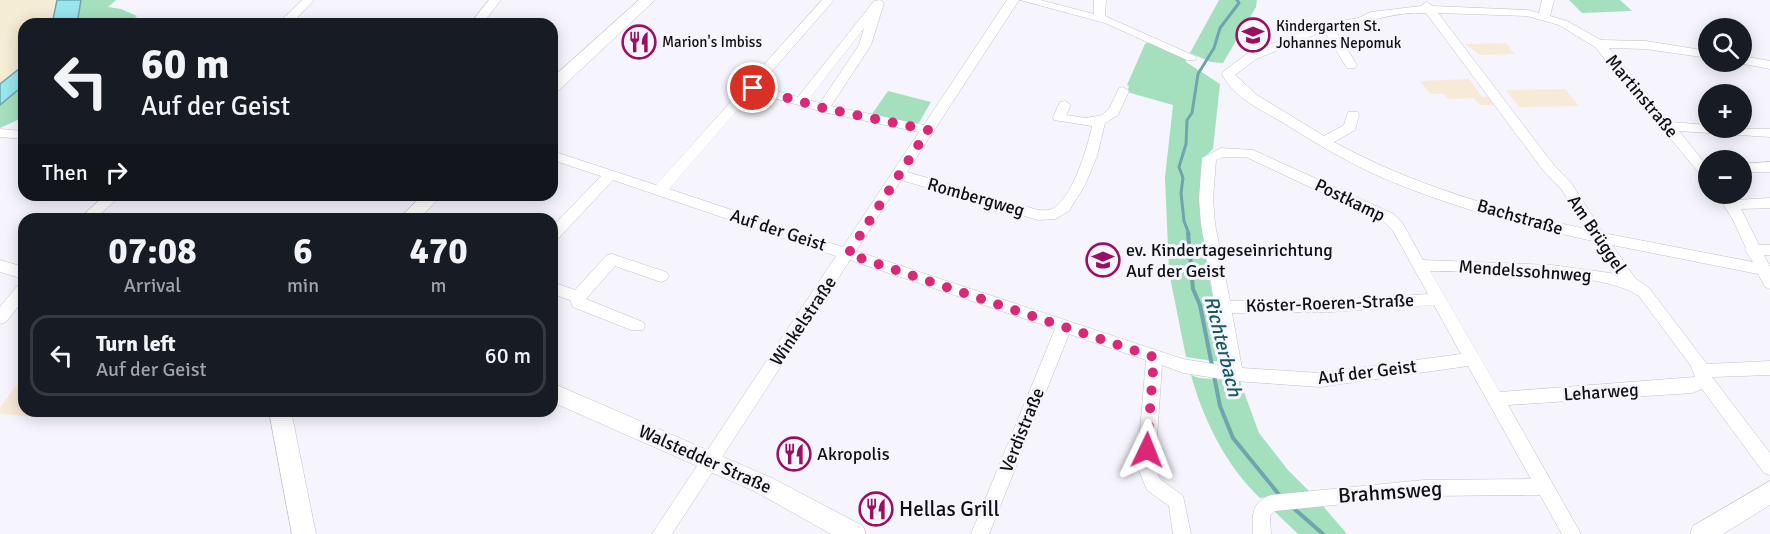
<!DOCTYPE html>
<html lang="en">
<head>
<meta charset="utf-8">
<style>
	body { margin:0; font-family:Signika,sans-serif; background:#20242c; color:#f1f3f6; height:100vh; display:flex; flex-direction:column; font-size:22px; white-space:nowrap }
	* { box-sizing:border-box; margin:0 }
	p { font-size:20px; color:#9ea1a6 }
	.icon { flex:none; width:33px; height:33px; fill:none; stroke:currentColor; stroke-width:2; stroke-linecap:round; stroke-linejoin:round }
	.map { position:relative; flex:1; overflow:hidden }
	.sheet { position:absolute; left:18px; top:213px; width:540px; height:204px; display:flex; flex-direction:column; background:#171b24; border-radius:18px; box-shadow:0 3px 15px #0003 }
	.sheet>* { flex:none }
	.banner { position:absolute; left:18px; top:18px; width:540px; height:183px; border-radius:18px; box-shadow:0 3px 15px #0003; background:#171b24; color:#f1f3f6; overflow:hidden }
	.fabs { position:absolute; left:1698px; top:18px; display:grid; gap:12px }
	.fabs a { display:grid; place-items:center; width:54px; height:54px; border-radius:50%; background:#171b24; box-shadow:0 3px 15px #0003; font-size:30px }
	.pin { position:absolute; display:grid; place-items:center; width:51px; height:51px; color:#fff; margin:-26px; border:3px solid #fff; border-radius:50%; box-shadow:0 2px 6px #0007 }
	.me { position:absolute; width:66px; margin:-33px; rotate:2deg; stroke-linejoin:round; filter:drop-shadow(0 0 4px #0008) }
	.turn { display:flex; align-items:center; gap:21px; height:126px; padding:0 24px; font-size:27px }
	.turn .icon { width:78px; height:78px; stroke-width:2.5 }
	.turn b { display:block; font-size:42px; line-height:51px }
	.then { display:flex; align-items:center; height:57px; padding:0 24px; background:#0003; gap:12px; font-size:22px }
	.eta { display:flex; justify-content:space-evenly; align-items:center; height:102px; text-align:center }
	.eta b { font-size:36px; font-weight:800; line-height:42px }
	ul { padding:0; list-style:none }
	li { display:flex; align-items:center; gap:18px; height:81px; margin:0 12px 9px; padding:0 12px; border:3px solid #363941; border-radius:18px }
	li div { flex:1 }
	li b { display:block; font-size:22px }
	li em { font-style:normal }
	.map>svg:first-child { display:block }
	.commercial { fill:#f5ecd6 }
	.industrial { fill:#f7ebd7 }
	.green { fill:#a4e0be }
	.water { fill:#98e6ee; stroke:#6fa6ad; stroke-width:1.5 }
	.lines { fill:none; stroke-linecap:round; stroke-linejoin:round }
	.stream-far1 { stroke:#6fa6ad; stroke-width:3 }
	.stream { stroke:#6fa6ad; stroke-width:4 }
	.minor-casing { stroke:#c1c1cb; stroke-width:1 }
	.major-casing { stroke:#c1c1cb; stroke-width:1 }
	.minor { fill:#fff; fill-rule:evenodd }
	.major { fill:#fff; fill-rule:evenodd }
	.route { stroke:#db2777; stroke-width:10; stroke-dasharray:0 18 }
	.labels { text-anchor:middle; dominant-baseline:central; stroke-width:6; stroke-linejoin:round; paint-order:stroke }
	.far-poi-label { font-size:15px; fill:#101014; stroke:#f6f5fe; text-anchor:start }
	.street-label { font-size:18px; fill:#101014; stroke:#f6f5fe }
	.poi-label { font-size:18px; fill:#101014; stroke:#f6f5fe; text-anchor:start }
	.water-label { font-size:20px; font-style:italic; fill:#16595f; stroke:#f6f5fe }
	.near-street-label { font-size:21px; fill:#101014; stroke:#f6f5fe }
	.near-poi-label { font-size:21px; fill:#101014; stroke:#f6f5fe; text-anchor:start }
</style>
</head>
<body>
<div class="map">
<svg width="1770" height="534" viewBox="0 0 1770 534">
	<rect width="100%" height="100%" fill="#f6f5fe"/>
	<path class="commercial" d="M0,0H57L52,24H24V65L0,84Z"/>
	<g class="industrial">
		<path d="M1506,43L1515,54L1480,55L1465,44Z"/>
		<path d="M1469,79L1482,97H1489L1495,105H1480L1474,98L1448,99L1444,94H1430L1420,81Z"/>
		<path d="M1565,89L1579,106L1519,107L1506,90Z"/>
		<path d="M24,376V411H32L28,416L0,414V407Z"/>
	</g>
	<g class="green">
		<path d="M81,0H116L108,7L121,9L137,16L129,24H77Z"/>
		<path d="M1219,0H1257L1256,7L1223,63L1211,62L1190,53Z"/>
		<path d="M1569,0H1620L1632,11L1582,13Z"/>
		<path d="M1149,41L1186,58V62L1220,84L1213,149L1202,159C1194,222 1214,300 1226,363L1186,357L1169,272L1165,177L1173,105L1127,92L1129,86L1127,85L1145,44Z"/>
		<path d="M24,85V117L0,128V105Z"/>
		<path d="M888,91L931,102L918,124L872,114Z"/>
		<path d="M1191,375L1199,378L1240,381L1259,433L1288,470L1309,491L1260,498C1226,466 1203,419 1191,375Z"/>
		<path d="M1322,505L1347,534H1298L1273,510Z"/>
	</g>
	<g class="water">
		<path d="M57,0H81L77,24H52Z"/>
		<path d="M24,65V85L0,105V84Z"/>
	</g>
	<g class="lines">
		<path class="stream-far1" d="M1189,234L1184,221L1181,193L1183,178L1179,167L1186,144L1187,120L1192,113L1198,74L1214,48L1220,28L1239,3L1237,0"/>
		<g class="stream">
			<path d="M1188,233L1193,289L1200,305L1220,406L1233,438L1281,497"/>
			<path d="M1291,506L1323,534"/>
		</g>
		<g class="minor-casing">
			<g id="minor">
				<path d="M302,0H314L291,24H278Z"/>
				<path d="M489,0H501L482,24H470Z"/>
				<path d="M822,0H834L759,86L798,97L874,1L880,0L884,3L871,45L831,106L924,125L1007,0H1019L907,172L1038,210C1042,210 1048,211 1052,209C1072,200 1088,146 1092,126L1054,120L1053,117L1060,102L1065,101L1071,105L1066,115L1086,118L1102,115L1109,109L1119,88L1123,87L1129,91L1118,115L1105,123L1097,156L1085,185L1069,211L1055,219L1038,220L901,180L856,251L1183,359L1225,366L1201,224L1199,199L1202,158L1221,148L1253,150L1394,214L1403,224L1423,260L1552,265L1617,274L1593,241C1519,225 1443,205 1374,174C1342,159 1312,141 1282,122C1261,110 1233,97 1222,74L1224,71L1248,53L1323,24L1358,18L1371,12L1421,6L1426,2L1433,6L1528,10L1539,13L1542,0H1554L1550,16L1567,21L1601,40L1646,41L1708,51V58L1646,49L1609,48L1671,122L1708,125V128L1770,129V137L1679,131L1708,167V180L1703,178L1595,47L1559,25L1527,16L1438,13L1553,164L1572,184L1603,233L1753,262L1745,250L1746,248L1733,220L1717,194H1731L1735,200L1770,198V208L1741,209L1759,245H1770V255H1764L1770,267V289L1765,287L1758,274L1612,245L1636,279L1649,288L1707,364L1770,361V375L1712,377L1770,453V475L1764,473L1702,389L1692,393L1508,405L1581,534H1562L1540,495L1424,496L1275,511L1270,515L1271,534H1253C1252,516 1251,502 1271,495L1424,480L1531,479L1468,366L1320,387L1235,381L1183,373L1162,365L1155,466L1160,479L1183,496L1191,534H1173L1169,506L1147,490L1137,466L1146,360L1069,334L989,534H971L1055,329L850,260L672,534H652L836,256L613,180L557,240L552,241V227L601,176L552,160V151L656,185ZM1426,13L1543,170L1562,190L1586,229C1499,210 1412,185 1334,142L1355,130L1359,115L1358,112H1348L1344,125L1324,136L1257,95L1235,75L1256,59L1324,31L1347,68H1355L1357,65L1334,28C1365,24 1394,11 1426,13ZM864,28L859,45L820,103L808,100ZM753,92L823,112L919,132L843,247L669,189ZM1223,157H1246L1384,222L1393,231L1428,294L1331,300L1230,301L1215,224L1213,199L1216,160ZM1430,271C1478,272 1602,270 1639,296L1691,366L1695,377L1500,392ZM1434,305L1461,354L1320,373L1242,368L1232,313L1331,312Z"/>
				<path d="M1020,0H1040L1094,14V0H1106L1105,16L1197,57L1195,60H1187L1105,23Z"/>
				<path d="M1742,56L1770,61V69L1738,63L1742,62Z"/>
				<path d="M0,129L24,131V139L0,137Z"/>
				<path d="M1770,162V172H1742V164Z"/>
				<path d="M105,195H121L95,219H79Z"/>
				<path d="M612,254L666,272L669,276L666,280L661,282L615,266L586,299L643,322L645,326L643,330H631L573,307L570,300L552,294V282L575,290L607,255Z"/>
				<path d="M0,260L24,267V279L0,272Z"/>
				<path d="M24,282V299L6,322L0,324V307L19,284Z"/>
			</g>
		</g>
		<g class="major-casing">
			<g id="major">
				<path d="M639,0H655L558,91L552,92V78Z"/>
				<path d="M422,195H442L419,219H399Z"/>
				<path d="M552,383L772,478L863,526L866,534H831L756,492L552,402Z"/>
				<path d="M269,411H291L316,534H292Z"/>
				<path d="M1770,481V505L1723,534H1690L1693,526Z"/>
			</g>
		</g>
		<use href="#minor" class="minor"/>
		<use href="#major" class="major"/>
	</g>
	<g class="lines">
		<path class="route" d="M753,88L823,108L928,130L848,254L1154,357L1147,450"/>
	</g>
	<defs>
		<g id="school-ring" transform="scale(1.725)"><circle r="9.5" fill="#f6f5fe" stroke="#9a0f61" stroke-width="1.5"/><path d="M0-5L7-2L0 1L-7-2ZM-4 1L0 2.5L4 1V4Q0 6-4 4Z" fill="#9a0f61"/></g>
		<g id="restaurant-ring" transform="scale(1.725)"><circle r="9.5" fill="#f6f5fe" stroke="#9a0f61" stroke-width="1.5"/><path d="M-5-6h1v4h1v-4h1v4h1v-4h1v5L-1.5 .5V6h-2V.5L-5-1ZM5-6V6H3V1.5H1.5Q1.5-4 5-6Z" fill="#9a0f61"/></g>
	</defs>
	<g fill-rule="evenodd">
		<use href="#school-ring" x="1253" y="35"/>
		<use href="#restaurant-ring" x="639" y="42"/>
		<use href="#school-ring" x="1103" y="260"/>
		<use href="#restaurant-ring" x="794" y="454"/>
		<use href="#restaurant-ring" x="876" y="509"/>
	</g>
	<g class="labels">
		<g class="far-poi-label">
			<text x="1276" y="26">Kindergarten St.<tspan x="1276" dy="17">Johannes Nepomuk</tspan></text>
			<text x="662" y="42">Marion's Imbiss</text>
		</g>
		<g class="street-label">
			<text transform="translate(1642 96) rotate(50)">Martinstraße</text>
			<text transform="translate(976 197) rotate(16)">Rombergweg</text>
			<text transform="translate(1350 200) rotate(26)">Postkamp</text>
			<text transform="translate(1520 217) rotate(16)">Bachstraße</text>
			<text transform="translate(778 230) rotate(18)">Auf der Geist</text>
			<text transform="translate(1597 234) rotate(56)">Am Brüggel</text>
			<text transform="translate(1525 271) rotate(4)">Mendelssohnweg</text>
			<text transform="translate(1330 303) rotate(-2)">Köster-Roeren-Straße</text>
			<text transform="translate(803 321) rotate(-56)">Winkelstraße</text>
			<text transform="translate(1367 372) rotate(-7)">Auf der Geist</text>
			<text transform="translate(1601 392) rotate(-4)">Leharweg</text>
			<text transform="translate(1022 430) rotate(-68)">Verdistraße</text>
			<text transform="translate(705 459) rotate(24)">Walstedder Straße</text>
		</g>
		<g class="poi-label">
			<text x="1126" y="250">ev. Kindertageseinrichtung<tspan x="1126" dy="21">Auf der Geist</tspan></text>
			<text x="817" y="454">Akropolis</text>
		</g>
		<g class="water-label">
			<text transform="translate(1223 346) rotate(76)">Richterbach</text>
		</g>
		<g class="near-street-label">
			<text transform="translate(1390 492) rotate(-4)">Brahmsweg</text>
		</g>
		<g class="near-poi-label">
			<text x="899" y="509">Hellas Grill</text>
		</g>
	</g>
</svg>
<div class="fabs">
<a><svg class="icon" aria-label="search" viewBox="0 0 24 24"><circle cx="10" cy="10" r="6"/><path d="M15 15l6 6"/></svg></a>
<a>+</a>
<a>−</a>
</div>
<div class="pin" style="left:753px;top:88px;background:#d93025"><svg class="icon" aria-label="arrive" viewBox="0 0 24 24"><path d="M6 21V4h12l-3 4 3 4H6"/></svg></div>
<svg class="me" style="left:1147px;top:450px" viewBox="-20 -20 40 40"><path d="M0-17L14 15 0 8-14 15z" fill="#db2777" stroke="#fff" stroke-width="4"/></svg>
<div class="banner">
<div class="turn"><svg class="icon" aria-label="left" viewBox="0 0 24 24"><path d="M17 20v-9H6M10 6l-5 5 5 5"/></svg><div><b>60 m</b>Auf der Geist</div></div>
<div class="then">Then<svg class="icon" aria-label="right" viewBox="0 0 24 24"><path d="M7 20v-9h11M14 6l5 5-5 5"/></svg></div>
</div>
<section class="sheet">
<div class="eta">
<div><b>07:08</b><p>Arrival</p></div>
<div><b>6</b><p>min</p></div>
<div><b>470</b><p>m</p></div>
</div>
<ul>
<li><svg class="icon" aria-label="left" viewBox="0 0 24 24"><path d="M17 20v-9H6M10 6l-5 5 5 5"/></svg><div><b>Turn left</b><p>Auf der Geist</p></div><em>60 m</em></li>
</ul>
</section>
</div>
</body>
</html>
